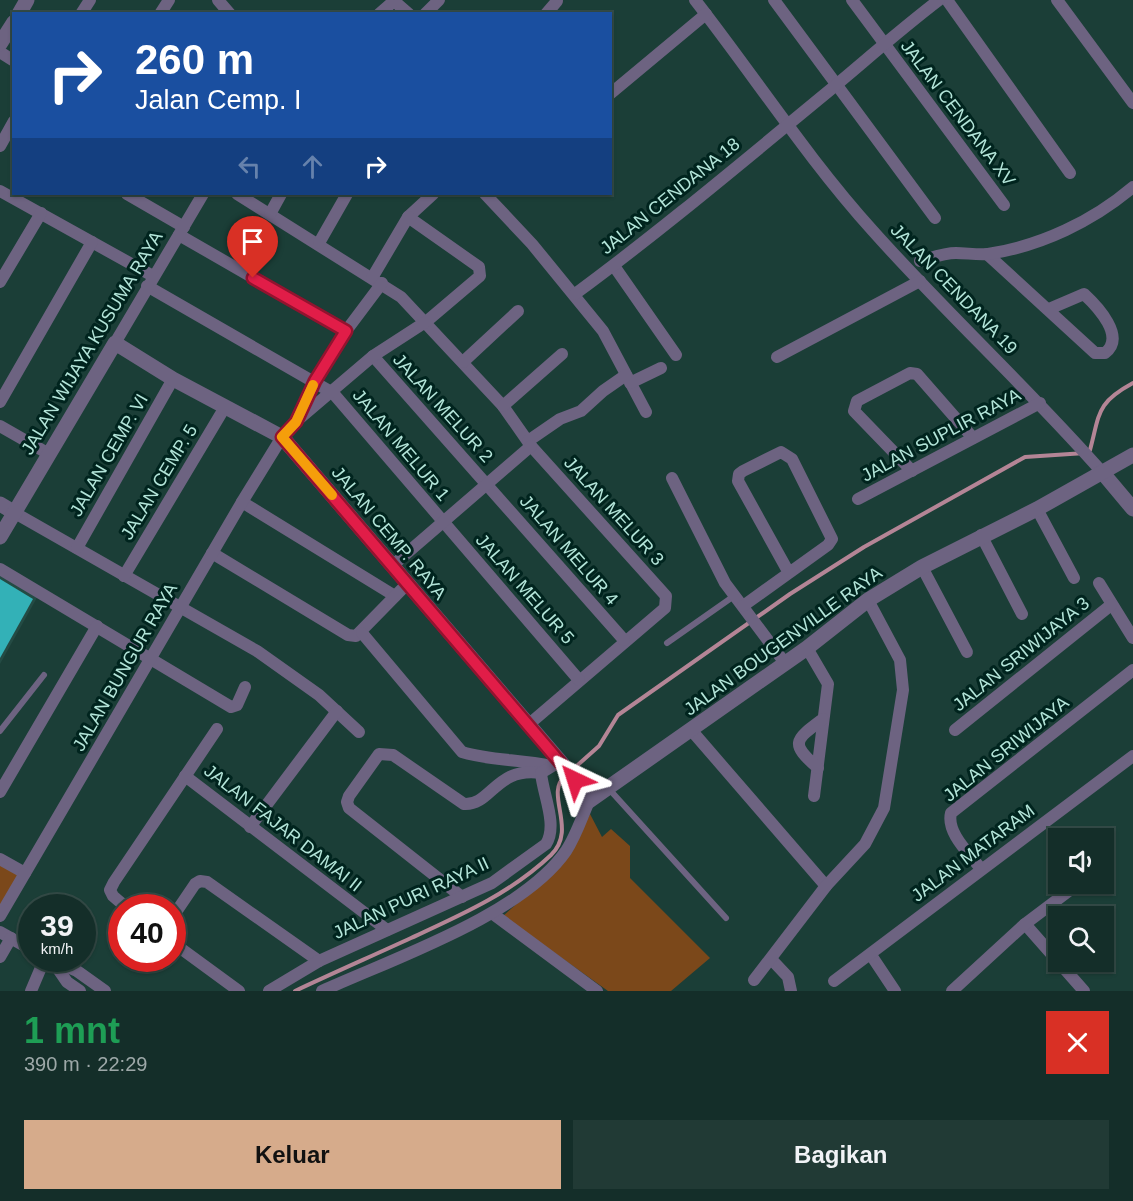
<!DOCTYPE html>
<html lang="id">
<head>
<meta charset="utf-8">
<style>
	body { margin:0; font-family:Helvetica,sans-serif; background:#213a35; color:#f1f3f6; height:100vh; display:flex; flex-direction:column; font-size:22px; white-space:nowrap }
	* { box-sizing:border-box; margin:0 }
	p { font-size:20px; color:#9da8a8 }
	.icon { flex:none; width:33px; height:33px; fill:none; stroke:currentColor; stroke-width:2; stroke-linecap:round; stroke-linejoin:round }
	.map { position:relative; height:991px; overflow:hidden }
	.panel { display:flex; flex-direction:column; background:#142e29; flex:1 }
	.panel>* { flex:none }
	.hud { position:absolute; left:12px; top:12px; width:600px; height:183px; border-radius:0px; box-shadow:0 2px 4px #0004,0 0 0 2px #334a46; background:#1a4fa0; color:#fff; overflow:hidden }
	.tools { position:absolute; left:1048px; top:828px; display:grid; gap:12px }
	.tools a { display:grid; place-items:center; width:66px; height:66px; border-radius:0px; background:#142e29; box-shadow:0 2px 4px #0004,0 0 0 2px #334a46; font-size:30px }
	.speed { position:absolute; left:18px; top:894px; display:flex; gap:12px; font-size:30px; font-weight:700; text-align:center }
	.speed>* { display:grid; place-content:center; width:78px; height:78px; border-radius:50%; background:#142e29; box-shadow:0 2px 4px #0004,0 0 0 2px #334a46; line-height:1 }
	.speed small { font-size:15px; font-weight:400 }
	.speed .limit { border:9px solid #d22; background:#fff; color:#111 }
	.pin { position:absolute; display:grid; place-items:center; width:51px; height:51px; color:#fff; margin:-62px -26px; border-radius:50% 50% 50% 0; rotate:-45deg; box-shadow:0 0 6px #0007 }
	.pin .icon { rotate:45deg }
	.me { position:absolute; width:66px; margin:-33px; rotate:319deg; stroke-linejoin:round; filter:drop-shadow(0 0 4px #0008) }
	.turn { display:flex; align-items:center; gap:21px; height:126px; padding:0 24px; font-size:27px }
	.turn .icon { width:78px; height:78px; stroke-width:2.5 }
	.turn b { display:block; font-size:42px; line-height:51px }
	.lanes { display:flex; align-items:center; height:57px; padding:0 24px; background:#0003; justify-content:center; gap:30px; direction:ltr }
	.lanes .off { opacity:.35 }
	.round { display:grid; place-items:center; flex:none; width:63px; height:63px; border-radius:0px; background:#213a35 }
	.summary { display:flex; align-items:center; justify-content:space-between; height:102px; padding:0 24px }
	h1 { font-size:36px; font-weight:600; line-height:45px; color:#1e9e55 }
	.button { display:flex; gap:12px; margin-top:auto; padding:12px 24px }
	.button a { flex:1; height:69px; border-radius:0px; background:#d6ab8b; color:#111; font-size:24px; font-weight:600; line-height:69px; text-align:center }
	.button a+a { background:#213a35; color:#f1f3f6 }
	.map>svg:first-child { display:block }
	.built { fill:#244b44 }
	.green { fill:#7b481a }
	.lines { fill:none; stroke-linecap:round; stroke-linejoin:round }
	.stream { stroke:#b48596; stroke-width:4 }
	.building { fill:#33b1b7 }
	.service { stroke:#6d6381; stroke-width:6 }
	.minor { stroke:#6d6381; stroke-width:12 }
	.tertiary { stroke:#6d6381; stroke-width:15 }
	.route-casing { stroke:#92132f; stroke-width:15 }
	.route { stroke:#e11d48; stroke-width:10 }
	.slow { stroke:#f59e0b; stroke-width:10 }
	.labels { text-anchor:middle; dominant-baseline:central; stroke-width:6; stroke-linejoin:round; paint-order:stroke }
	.street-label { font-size:18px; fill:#b3e5d9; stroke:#00241e }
</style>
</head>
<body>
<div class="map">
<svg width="1133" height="991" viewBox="0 0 1133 991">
	<rect width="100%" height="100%" fill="#1b3e37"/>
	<path class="built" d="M0,571L39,594L0,664Z"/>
	<g class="green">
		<path d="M590,814L602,837L611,829L630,846V878L710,958L671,991H608L503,916L566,860Z"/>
		<path d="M0,863L21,874L0,911Z"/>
	</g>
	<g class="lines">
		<g class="stream">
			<path d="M571,771L599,746L618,715L790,594L864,547L1025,457L1085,453L1090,450C1100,413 1096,403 1133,383"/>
			<path d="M295,991C333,973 372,956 411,938C461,915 511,893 551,855C578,829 544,794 565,776"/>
		</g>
	</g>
	<path class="building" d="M0,579L33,599L0,658Z"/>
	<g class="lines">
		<g class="service">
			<path d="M667,643L734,596"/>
			<path d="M0,731L44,675"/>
			<path d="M609,789L726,918"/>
		</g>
		<g class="minor">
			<path d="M218,0L230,14"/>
			<path d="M695,0C755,77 808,159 873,231C947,314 1029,389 1102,472"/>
			<path d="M774,0L935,218"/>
			<path d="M852,0L1004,205"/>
			<path d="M947,0L1070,173"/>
			<path d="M1057,0L1133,103"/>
			<path d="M81,14L90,0"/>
			<path d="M160,14L169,0"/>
			<path d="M379,14L394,1L409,14"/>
			<path d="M425,14L439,0"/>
			<path d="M546,14L557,1"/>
			<path d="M0,52L14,61"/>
			<path d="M610,94L706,14"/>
			<path d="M0,146L14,121"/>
			<path d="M0,191L153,276"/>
			<path d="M127,194L184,227"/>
			<path d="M237,194L401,297L503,406L531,446L666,596L665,608L528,725"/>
			<path d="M485,194L532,244L603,331L646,412"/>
			<path d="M270,214L281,194"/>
			<path d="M179,235L346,331"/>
			<path d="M319,243L347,194"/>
			<path d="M987,254L1095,353H1105C1126,337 1098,307 1084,294L1049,309"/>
			<path d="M920,261C931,258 944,253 956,253C966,253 978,255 988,254C1041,246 1093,221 1133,187"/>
			<path d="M614,266L676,355"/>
			<path d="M372,278L408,217L433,194"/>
			<path d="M0,282L41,213"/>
			<path d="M147,286L333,393L579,680"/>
			<path d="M575,294C662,230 746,159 830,90C866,60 901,29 939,0"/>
			<path d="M115,343L203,194"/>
			<path d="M373,356L624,640"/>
			<path d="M777,357L920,281"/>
			<path d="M463,362L518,311"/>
			<path d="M630,383L661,368"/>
			<path d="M0,402L92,242"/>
			<path d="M503,406L562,354"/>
			<path d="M299,419L373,356L427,321L480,276L479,267L408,217"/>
			<path d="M0,426L49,454"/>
			<path d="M528,441L560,419L581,411L603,391L626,375"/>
			<path d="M912,471L854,411L857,401L910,373L917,374L973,438"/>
			<path d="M672,478L725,583L785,663"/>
			<path d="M858,499L1040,403"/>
			<path d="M242,502L395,596"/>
			<path d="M1037,509L1074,578"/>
			<path d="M15,513L257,651L319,695L359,732"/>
			<path d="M981,535L1022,614"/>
			<path d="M77,548L173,379"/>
			<path d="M212,553L348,635L356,636L407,584"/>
			<path d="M392,566L531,446"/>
			<path d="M922,567L967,652"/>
			<path d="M0,569L231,707L237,705L245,687"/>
			<path d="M124,576L225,407"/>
			<path d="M1099,583L1133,638"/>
			<path d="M743,606L828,545L832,539L792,459L781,452L743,471L739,474L738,481L789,573"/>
			<path d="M362,633L462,752C491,761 521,759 551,766"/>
			<path d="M807,648L828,684L814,796"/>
			<path d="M955,730L1111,605"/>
			<path d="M692,731L826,886"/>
			<path d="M818,768C789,743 795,740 823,719"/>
			<path d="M185,776L387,930"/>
			<path d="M0,792L97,626"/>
			<path d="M250,827L337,711"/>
			<path d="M0,859L25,873"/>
			<path d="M981,869C970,854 946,833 951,813L1133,670"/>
			<path d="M462,897L349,808L347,802L349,796L379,754L393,755L464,804C491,806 496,766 541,773"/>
			<path d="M127,908L113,896L110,890L114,882L217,729"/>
			<path d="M493,914L597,991"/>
			<path d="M0,916L242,502L282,437L295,422L315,381L346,331L382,283"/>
			<path d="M172,918L195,884L200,881L207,882L319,961"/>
			<path d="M1025,924L1084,991"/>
			<path d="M0,932L32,950"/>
			<path d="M172,942L239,991"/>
			<path d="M871,955L895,991"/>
			<path d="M0,957L11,938"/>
			<path d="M46,958L77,971L105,991"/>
			<path d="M772,960L788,977L791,991"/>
			<path d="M54,963L67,982L80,991"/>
			<path d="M754,980L826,886L865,844L884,808L903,690L900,660L868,600"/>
			<path d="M834,981L1133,756"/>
			<path d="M31,991L45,958"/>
			<path d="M269,991L319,961L492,883L546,844C558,825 543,795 541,773L559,762"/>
			<path d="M322,991C392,959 522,915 566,851C576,836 582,817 589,801"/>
			<path d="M952,991L1025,924L1078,884"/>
		</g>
		<g class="tertiary">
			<path d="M19,14L27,0"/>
			<path d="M0,44L14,22"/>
			<path d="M1102,472L1133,509"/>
			<path d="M0,504L15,513"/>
			<path d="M0,537L115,343L173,379L282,437L564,766L589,801L807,648L868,600L922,567L1037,509L1133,455"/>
		</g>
	</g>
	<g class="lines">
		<g class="route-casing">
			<path id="route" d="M253,278L346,331L315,381L296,422L282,437L575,780"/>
		</g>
		<use href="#route" class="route"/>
		<path class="slow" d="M313,385L296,422L282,437L332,495"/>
	</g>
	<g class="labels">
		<g class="street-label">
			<text transform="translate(958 113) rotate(53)">JALAN CENDANA XV</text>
			<text transform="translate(670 196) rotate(-39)">JALAN CENDANA 18</text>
			<text transform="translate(954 289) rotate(46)">JALAN CENDANA 19</text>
			<text transform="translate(92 343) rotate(-59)">JALAN WIJAYA KUSUMA RAYA</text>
			<text transform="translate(443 408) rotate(48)">JALAN MELUR 2</text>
			<text transform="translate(941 435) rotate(-28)">JALAN SUPLIR RAYA</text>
			<text transform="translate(401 445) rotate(50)">JALAN MELUR 1</text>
			<text transform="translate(109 455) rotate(-60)">JALAN CEMP. VI</text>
			<text transform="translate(159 482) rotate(-59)">JALAN CEMP. 5</text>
			<text transform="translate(614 511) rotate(48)">JALAN MELUR 3</text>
			<text transform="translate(389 533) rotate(50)">JALAN CEMP. RAYA</text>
			<text transform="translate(569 550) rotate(49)">JALAN MELUR 4</text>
			<text transform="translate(525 589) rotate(49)">JALAN MELUR 5</text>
			<text transform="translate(783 641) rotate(-36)">JALAN BOUGENVILLE RAYA</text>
			<text transform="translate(1021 654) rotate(-39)">JALAN SRIWIJAYA 3</text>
			<text transform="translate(125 667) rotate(-60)">JALAN BUNGUR RAYA</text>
			<text transform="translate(1006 749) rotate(-39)">JALAN SRIWIJAYA</text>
			<text transform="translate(283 828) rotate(38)">JALAN FAJAR DAMAI II</text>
			<text transform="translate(973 853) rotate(-37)">JALAN MATARAM</text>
			<text transform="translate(411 898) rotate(-25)">JALAN PURI RAYA II</text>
		</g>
	</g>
</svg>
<div class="tools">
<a><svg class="icon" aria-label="sound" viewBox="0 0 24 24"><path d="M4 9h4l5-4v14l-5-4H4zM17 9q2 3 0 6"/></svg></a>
<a><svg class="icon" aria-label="search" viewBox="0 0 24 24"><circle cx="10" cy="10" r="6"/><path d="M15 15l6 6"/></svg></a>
</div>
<div class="speed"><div>39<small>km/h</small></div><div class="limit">40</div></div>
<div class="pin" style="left:253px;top:278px;background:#d93025"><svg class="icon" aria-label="arrive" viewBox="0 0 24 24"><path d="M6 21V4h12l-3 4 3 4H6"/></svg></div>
<svg class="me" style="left:575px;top:780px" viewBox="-20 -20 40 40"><path d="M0-17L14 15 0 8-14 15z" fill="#e11d48" stroke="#fff" stroke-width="4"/></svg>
<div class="hud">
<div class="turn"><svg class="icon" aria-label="right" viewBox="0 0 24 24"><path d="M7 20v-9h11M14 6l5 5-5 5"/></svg><div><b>260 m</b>Jalan Cemp. I</div></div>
<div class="lanes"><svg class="icon off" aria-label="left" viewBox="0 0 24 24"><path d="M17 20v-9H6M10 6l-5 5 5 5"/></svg><svg class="icon off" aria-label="ahead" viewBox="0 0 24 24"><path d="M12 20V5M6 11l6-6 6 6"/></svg><svg class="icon" aria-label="right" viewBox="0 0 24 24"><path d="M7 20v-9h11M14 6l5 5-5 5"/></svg></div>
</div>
</div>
<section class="panel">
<div class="summary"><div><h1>1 mnt</h1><p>390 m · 22:29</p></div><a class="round" style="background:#d93025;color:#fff"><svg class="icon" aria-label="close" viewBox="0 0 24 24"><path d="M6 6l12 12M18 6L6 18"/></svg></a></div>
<div class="button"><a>Keluar</a><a>Bagikan</a></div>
</section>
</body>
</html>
